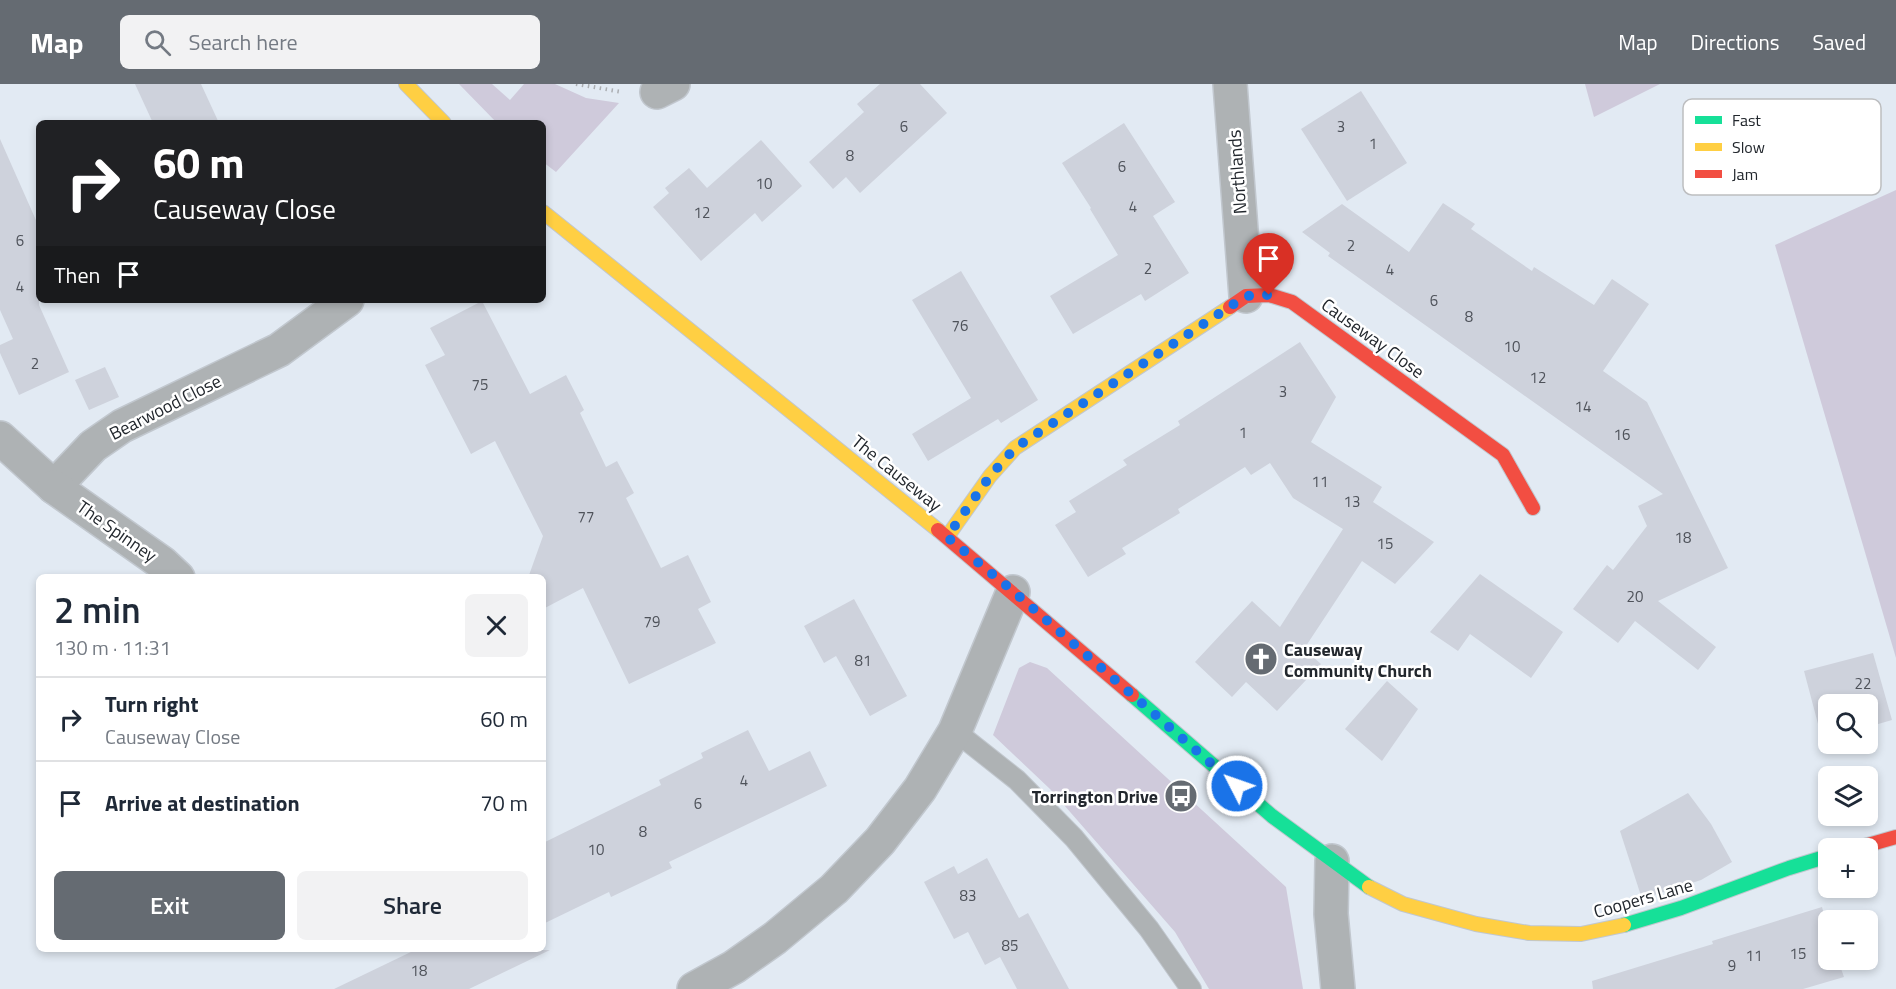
<!DOCTYPE html>
<html lang="en">
<head>
<meta charset="utf-8">
<style>
	body { margin:0; font-family:"Titillium Web",sans-serif; background:#f2f2f3; color:#1f2937; height:100vh; display:flex; flex-direction:column; font-size:22px; white-space:nowrap }
	* { box-sizing:border-box; margin:0 }
	p { font-size:20px; color:#747a83 }
	.icon { flex:none; width:33px; height:33px; fill:none; stroke:currentColor; stroke-width:2; stroke-linecap:round; stroke-linejoin:round }
	.map { position:relative; flex:1; overflow:hidden }
	.details { position:absolute; left:36px; top:490px; width:510px; height:378px; display:flex; flex-direction:column; background:#fff; border-radius:9px; box-shadow:0 3px 9px #0003 }
	.details>* { flex:none }
	.banner { position:absolute; left:36px; top:36px; width:510px; height:183px; border-radius:9px; box-shadow:0 3px 9px #0003; background:#202124; color:#fff; overflow:hidden }
	.fabs { position:absolute; left:1818px; top:610px; display:grid; gap:12px }
	.fabs a { display:grid; place-items:center; width:60px; height:60px; border-radius:9px; background:#fff; box-shadow:0 3px 9px #0003; font-size:30px }
	.pin { position:absolute; display:grid; place-items:center; width:51px; height:51px; color:#fff; margin:-62px -26px; border-radius:50% 50% 50% 0; rotate:-45deg; box-shadow:0 0 6px #0007 }
	.pin .icon { rotate:45deg }
	.me { position:absolute; width:66px; margin:-33px; rotate:311deg; stroke-linejoin:round; filter:drop-shadow(0 0 4px #0008) }
	.turn { display:flex; align-items:center; gap:21px; height:126px; padding:0 18px; font-size:27px }
	.turn .icon { width:78px; height:78px; stroke-width:2.5 }
	.turn b { display:block; font-size:42px; line-height:51px }
	.then { display:flex; align-items:center; height:57px; padding:0 18px; background:#0003; gap:12px; font-size:22px }
	.round { display:grid; place-items:center; flex:none; width:63px; height:63px; border-radius:9px; background:#f2f2f3 }
	.summary { display:flex; align-items:center; justify-content:space-between; height:102px; padding:0 18px }
	h1 { font-size:36px; font-weight:600; line-height:45px }
	.button { display:flex; gap:12px; margin-top:auto; padding:12px 18px }
	.button a { flex:1; height:69px; border-radius:9px; background:#656b72; color:#fff; font-size:24px; font-weight:600; line-height:69px; text-align:center }
	.button a+a { background:#f2f2f3; color:#1f2937 }
	ul { padding:0; list-style:none }
	li { display:flex; align-items:center; gap:18px; height:84px; padding:0 18px; border-top:2px solid #e0e1e3 }
	li div { flex:1 }
	li b { display:block; font-size:22px }
	li em { font-style:normal }
	header { display:flex; align-items:center; gap:36px; box-sizing:border-box; height:84px; padding:0 30px; background:#656b72; color:#fff }
	header strong { font-size:28px }
	nav { display:flex; gap:33px; margin-inline-start:auto; font-size:21px }
	.search { width:420px; height:54px; background:#f2f2f3; display:flex; align-items:center; gap:15px; box-sizing:border-box; padding:0 21px; border-radius:9px; color:#747a83; font-size:22px }
	.map>svg:first-child { display:block }
	.green { fill:#cfcadb }
	.building { fill:#ced2dc }
	.lines { fill:none; stroke-linecap:round; stroke-linejoin:round }
	.lane-casing { stroke:#c1c7ce; stroke-width:22 }
	.street-casing { stroke:#c1c7ce; stroke-width:36 }
	.fast-casing { stroke:#c1c7ce; stroke-width:16 }
	.slow-casing { stroke:#c1c7ce; stroke-width:16 }
	.jam-casing { stroke:#c1c7ce; stroke-width:16 }
	.path { stroke:#abaeb2; stroke-width:4; stroke-dasharray:1.5 4.5; stroke-linecap:butt }
	.lane { stroke:#aeb2b4; stroke-width:20 }
	.street { stroke:#aeb2b4; stroke-width:33 }
	.fast { stroke:#16e098; stroke-width:14 }
	.slow { stroke:#ffcf43; stroke-width:14 }
	.jam { stroke:#f24e42; stroke-width:14 }
	.route { stroke:#1a73e8; stroke-width:10; stroke-dasharray:0 18 }
	.labels { text-anchor:middle; dominant-baseline:central; stroke-width:5; stroke-linejoin:round; paint-order:stroke }
	.number-label { font-size:15px; fill:#4e525a }
	.street-label { font-size:18px; fill:#22272d; stroke:#fff }
	.poi-label { font-size:18px; font-weight:bold; fill:#22272d; stroke:#fff; text-anchor:start }
	.key { fill:#fff; stroke:#bdbec0; stroke-width:1.5 }
	.key-label { font-size:16px; fill:#22272d }
</style>
</head>
<body>
<header>
<strong>Map</strong>
<div class="search"><svg class="icon" aria-label="search" viewBox="0 0 24 24"><circle cx="10" cy="10" r="6"/><path d="M15 15l6 6"/></svg>Search here</div>
<nav><a>Map</a><a>Directions</a><a>Saved</a></nav>
</header>
<div class="map">
<svg width="1896" height="905" viewBox="0 0 1896 905">
	<rect width="100%" height="100%" fill="#e2eaf3"/>
	<g class="green">
		<path d="M459,0H492L510,16L524,0H555L586,14L619,19L556,88L543,78V39H497Z"/>
		<path d="M1585,0H1660L1594,33Z"/>
		<path d="M1896,106V574L1775,161Z"/>
		<path d="M1030,578L1047,584L1286,803L1303,905H1209L1175,848L1050,705L993,651L1019,584Z"/>
	</g>
	<g class="building">
		<path d="M135,0H201L219,39H153Z"/>
		<path d="M880,0H920L947,29L860,109L846,93L833,105L809,78L864,28L857,20Z"/>
		<path d="M1361,7L1407,79L1347,117L1301,45Z"/>
		<path d="M1124,39L1175,118L1153,132L1189,189L1145,217L1141,210L1073,250L1050,212L1118,171L1090,125L1091,124L1062,79Z"/>
		<path d="M0,55L39,143V221L69,288L19,311L0,269V261L13,255L0,226Z"/>
		<path d="M761,56L802,102L762,138L755,129L701,177L653,123L669,109L665,104L689,84L707,104Z"/>
		<path d="M1443,119L1475,140L1471,145L1532,187L1534,183L1594,221L1612,195L1649,220L1603,287L1647,318L1728,484L1658,517L1716,563L1698,586L1635,537L1618,559L1573,525L1607,481L1613,486L1647,442L1638,422L1663,410L1328,172L1330,169L1302,148L1342,120L1409,168Z"/>
		<path d="M961,187L1038,316L1001,339L998,335L928,377L912,350L971,314L912,216Z"/>
		<path d="M482,217L530,310L566,291L584,326L580,329L606,383L617,377L634,409L626,414L661,484L688,471L711,518L698,525L716,559L629,600L583,504L543,525V494H528L543,452L495,357L471,370L425,281L445,271L430,244Z"/>
		<path d="M1300,258L1336,313L1311,358L1382,403L1373,418L1434,458L1395,500L1362,477L1304,565L1321,580L1277,627L1246,598L1232,613L1195,578L1252,517L1280,543L1343,445L1293,414L1270,379L1251,391L1245,383L1178,425L1180,429L1122,464L1126,470L1088,493L1055,441L1076,428L1069,417L1127,381L1123,376L1180,341L1178,337Z"/>
		<path d="M105,283L119,313L89,326L75,296Z"/>
		<path d="M1480,490L1563,548L1531,594L1470,550L1458,567L1430,548Z"/>
		<path d="M854,515L907,612L870,632L836,572L824,579L804,542Z"/>
		<path d="M1873,569L1892,636L1868,643V621H1828V653L1822,655L1804,587Z"/>
		<path d="M1387,597L1418,625L1382,677L1345,645Z"/>
		<path d="M748,646L769,687L810,667L827,702L669,778L672,784L611,813L609,808L543,840V759L661,701L659,696L703,674L701,669Z"/>
		<path d="M1688,709L1711,740L1732,778L1701,796L1642,815L1620,747Z"/>
		<path d="M987,774L1019,834L1028,829L1069,905H1017L1000,873L985,881L968,848L954,855L924,798L954,782L958,790Z"/>
		<path d="M1822,823L1828,844V876H1838L1844,893L1803,905H1593L1592,897L1713,860L1712,857Z"/>
		<path d="M415,866H550L469,905H334Z"/>
	</g>
	<g class="lines">
		<g class="lane-casing">
			<path id="lane" d="M955,647L1017,696L1074,754L1149,845L1191,905"/>
		</g>
		<g class="street-casing">
			<g id="street">
				<path d="M1230,0L1246,212"/>
				<path d="M657,8L673,0"/>
				<path d="M0,354L54,403L93,362L122,342L279,266L347,216"/>
				<path d="M54,403L162,479L178,494"/>
				<path d="M1332,777L1331,830L1338,905"/>
				<path d="M694,905L734,883L775,854L834,805L880,757L920,705L955,647L1013,508"/>
			</g>
		</g>
		<g class="fast-casing">
			<g id="fast">
				<path d="M1132,611L1272,732L1369,803"/>
				<path d="M1624,841L1681,824L1789,784L1828,772"/>
			</g>
		</g>
		<g class="slow-casing">
			<g id="slow">
				<path d="M406,0L444,39"/>
				<path d="M543,128L938,446"/>
				<path d="M947,453L990,392L1015,364L1230,223"/>
				<path d="M1369,803L1403,820L1476,840L1529,849L1581,850L1624,841"/>
			</g>
		</g>
		<g class="jam-casing">
			<g id="jam">
				<path d="M1230,223L1246,212L1269,211L1292,218L1503,371L1533,424"/>
				<path d="M938,446L1132,611"/>
				<path d="M1854,765L1896,753"/>
			</g>
		</g>
		<path class="path" d="M576,0L622,8"/>
		<use href="#lane" class="lane"/>
		<use href="#street" class="street"/>
		<use href="#fast" class="fast"/>
		<use href="#slow" class="slow"/>
		<use href="#jam" class="jam"/>
	</g>
	<g class="lines">
		<path class="route" d="M1237,702L1013,507L947,453L990,392L1015,364L1246,212L1269,211"/>
	</g>
	<defs>
		<g id="church-disc" transform="scale(1.725)"><circle r="9.5" fill="#656b72" stroke="#fff"/><path d="M-1.2-6h2.4v3.5h3.3v2.4h-3.3V6h-2.4V-.1h-3.3v-2.4h3.3Z" fill="#fff"/></g>
		<g id="bus-disc" transform="scale(1.725)"><circle r="9.5" fill="#656b72" stroke="#fff"/><path d="M-5-6H5V4H4V6H2V4H-2V6H-4V4H-5ZM-3.5-4V0h7V-4ZM-3.5 1.2v1.5H-2V1.2ZM2 1.2v1.5H3.5V1.2Z" fill="#fff"/></g>
	</defs>
	<g fill-rule="evenodd">
		<use href="#church-disc" x="1261" y="575"/>
		<use href="#bus-disc" x="1181" y="712"/>
	</g>
	<g class="labels">
		<g class="number-label">
			<text x="904" y="42">6</text>
			<text x="1341" y="42">3</text>
			<text x="1373" y="59">1</text>
			<text x="850" y="71">8</text>
			<text x="1122" y="82">6</text>
			<text x="764" y="99">10</text>
			<text x="1133" y="122">4</text>
			<text x="702" y="128">12</text>
			<text x="20" y="156">6</text>
			<text x="1351" y="161">2</text>
			<text x="1148" y="184">2</text>
			<text x="1390" y="185">4</text>
			<text x="20" y="202">4</text>
			<text x="1434" y="216">6</text>
			<text x="1469" y="232">8</text>
			<text x="960" y="241">76</text>
			<text x="1512" y="262">10</text>
			<text x="35" y="279">2</text>
			<text x="1538" y="293">12</text>
			<text x="480" y="300">75</text>
			<text x="1283" y="307">3</text>
			<text x="1583" y="322">14</text>
			<text x="1243" y="348">1</text>
			<text x="1622" y="350">16</text>
			<text x="1320" y="397">11</text>
			<text x="1352" y="417">13</text>
			<text x="586" y="432">77</text>
			<text x="1683" y="453">18</text>
			<text x="1385" y="459">15</text>
			<text x="1635" y="512">20</text>
			<text x="652" y="537">79</text>
			<text x="863" y="576">81</text>
			<text x="1863" y="599">22</text>
			<text x="744" y="696">4</text>
			<text x="698" y="719">6</text>
			<text x="643" y="747">8</text>
			<text x="596" y="765">10</text>
			<text x="968" y="811">83</text>
			<text x="1010" y="861">85</text>
			<text x="1798" y="869">15</text>
			<text x="1754" y="871">11</text>
			<text x="1732" y="881">9</text>
			<text x="419" y="886">18</text>
		</g>
		<g class="street-label">
			<text transform="translate(1237 88) rotate(-94)">Northlands</text>
			<text transform="translate(1373 254) rotate(36)">Causeway Close</text>
			<text transform="translate(165 323) rotate(-27)">Bearwood Close</text>
			<text transform="translate(897 389) rotate(39)">The Causeway</text>
			<text transform="translate(117 447) rotate(35)">The Spinney</text>
			<text transform="translate(1643 814) rotate(-16)">Coopers Lane</text>
		</g>
		<g class="poi-label">
			<text x="1284" y="565">Causeway<tspan x="1284" dy="21">Community Church</tspan></text>
			<text x="1158" y="712" text-anchor="end">Torrington Drive</text>
		</g>
	</g>
	<rect x="1683" y="15" width="198" height="96" rx="9" class="key"/>
	<rect x="1695" y="32" width="27" height="8" fill="#16e098"/>
	<rect x="1695" y="59" width="27" height="8" fill="#ffcf43"/>
	<rect x="1695" y="86" width="27" height="8" fill="#f24e42"/>
	<g class="key-label">
		<text x="1732" y="42">Fast</text>
		<text x="1732" y="69">Slow</text>
		<text x="1732" y="96">Jam</text>
	</g>
</svg>
<div class="fabs">
<a><svg class="icon" aria-label="search" viewBox="0 0 24 24"><circle cx="10" cy="10" r="6"/><path d="M15 15l6 6"/></svg></a>
<a><svg class="icon" aria-label="layers" viewBox="0 0 24 24"><path d="M12 4l9 5-9 5-9-5zM3 14l9 5 9-5"/></svg></a>
<a>+</a>
<a>−</a>
</div>
<div class="pin" style="left:1269px;top:211px;background:#d93025"><svg class="icon" aria-label="arrive" viewBox="0 0 24 24"><path d="M6 21V4h12l-3 4 3 4H6"/></svg></div>
<svg class="me" style="left:1237px;top:702px" viewBox="-20 -20 40 40"><circle r="17" fill="#1a73e8" stroke="#fff" stroke-width="3"/><path d="M0-11L8 9 0 5-8 9z" fill="#fff"/></svg>
<div class="banner">
<div class="turn"><svg class="icon" aria-label="right" viewBox="0 0 24 24"><path d="M7 20v-9h11M14 6l5 5-5 5"/></svg><div><b>60 m</b>Causeway Close</div></div>
<div class="then">Then<svg class="icon" aria-label="arrive" viewBox="0 0 24 24"><path d="M6 21V4h12l-3 4 3 4H6"/></svg></div>
</div>
<section class="details">
<div class="summary"><div><h1>2 min</h1><p>130 m · 11:31</p></div><a class="round"><svg class="icon" aria-label="close" viewBox="0 0 24 24"><path d="M6 6l12 12M18 6L6 18"/></svg></a></div>
<ul>
<li><svg class="icon" aria-label="right" viewBox="0 0 24 24"><path d="M7 20v-9h11M14 6l5 5-5 5"/></svg><div><b>Turn right</b><p>Causeway Close</p></div><em>60 m</em></li>
<li><svg class="icon" aria-label="arrive" viewBox="0 0 24 24"><path d="M6 21V4h12l-3 4 3 4H6"/></svg><div><b>Arrive at destination</b></div><em>70 m</em></li>
</ul>
<div class="button"><a>Exit</a><a>Share</a></div>
</section>
</div>
</body>
</html>
